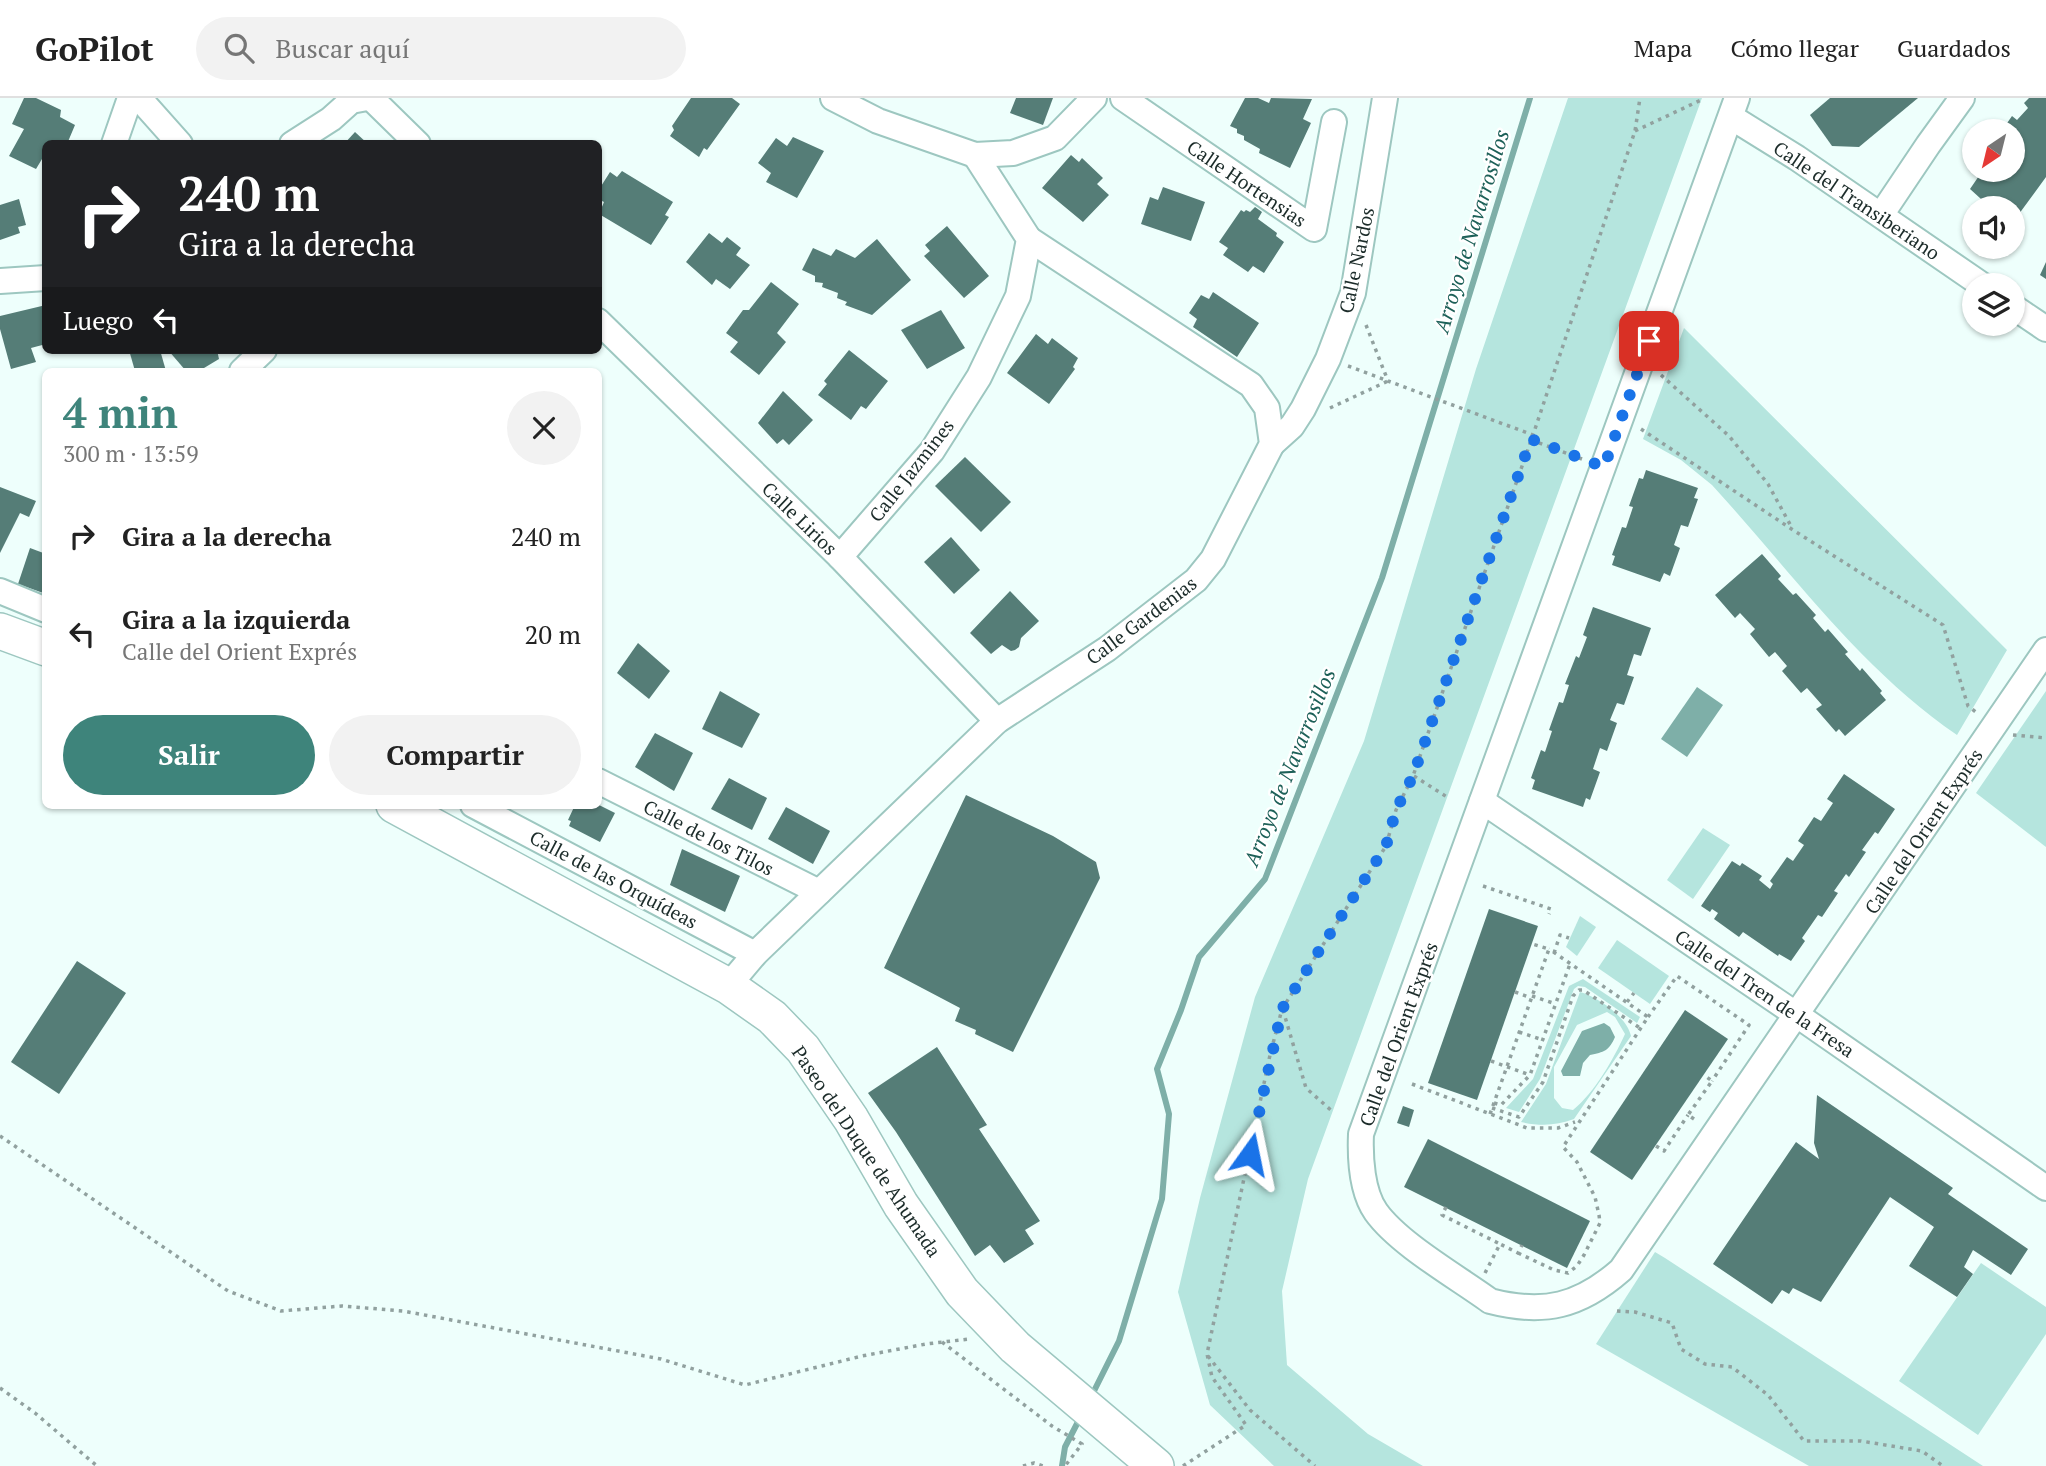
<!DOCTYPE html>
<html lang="es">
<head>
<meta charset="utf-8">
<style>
	body { margin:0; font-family:"PT Serif",serif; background:#f2f2f2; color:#222; height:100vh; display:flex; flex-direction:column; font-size:26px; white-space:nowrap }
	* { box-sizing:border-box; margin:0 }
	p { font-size:23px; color:#767676 }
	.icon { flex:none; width:38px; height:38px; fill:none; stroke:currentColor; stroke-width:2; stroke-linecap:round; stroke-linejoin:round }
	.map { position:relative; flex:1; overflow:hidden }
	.details { position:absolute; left:42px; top:270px; width:560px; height:441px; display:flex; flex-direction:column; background:#fff; border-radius:10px; box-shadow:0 2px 5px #0004 }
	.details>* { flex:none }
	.hud { position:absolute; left:42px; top:42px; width:560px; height:214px; border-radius:10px; box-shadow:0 2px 5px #0004; background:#202124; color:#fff; overflow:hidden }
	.needle { width:46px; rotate:215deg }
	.controls { position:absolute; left:1962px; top:21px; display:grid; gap:14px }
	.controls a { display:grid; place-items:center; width:63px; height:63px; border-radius:50%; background:#fff; box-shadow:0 2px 5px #0004; font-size:35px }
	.pin { position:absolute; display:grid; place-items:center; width:60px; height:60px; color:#fff; margin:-30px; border-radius:14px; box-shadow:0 4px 10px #0006 }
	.me { position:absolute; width:77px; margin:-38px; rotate:12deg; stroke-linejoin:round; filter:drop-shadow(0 0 5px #0008) }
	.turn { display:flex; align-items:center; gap:24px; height:147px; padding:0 21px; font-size:32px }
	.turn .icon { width:91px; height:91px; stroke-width:2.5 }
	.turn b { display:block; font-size:49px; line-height:60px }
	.then { display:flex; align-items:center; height:66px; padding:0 21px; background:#0003; gap:14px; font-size:26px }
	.round { display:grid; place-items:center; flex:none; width:74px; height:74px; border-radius:37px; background:#f2f2f2 }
	.overview { display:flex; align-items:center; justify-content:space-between; height:119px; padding:0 21px }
	h1 { font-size:42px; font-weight:700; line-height:52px; color:#3e847b }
	.button { display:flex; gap:14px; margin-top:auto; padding:14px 21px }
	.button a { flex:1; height:80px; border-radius:42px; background:#3e847b; color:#fff; font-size:28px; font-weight:700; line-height:80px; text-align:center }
	.button a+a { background:#f2f2f2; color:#222 }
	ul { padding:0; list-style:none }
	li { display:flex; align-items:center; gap:21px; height:98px; padding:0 21px }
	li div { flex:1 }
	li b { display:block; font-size:26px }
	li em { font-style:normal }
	header { display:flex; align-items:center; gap:42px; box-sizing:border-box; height:98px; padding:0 35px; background:#fff; border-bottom:2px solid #e0e0e0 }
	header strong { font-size:33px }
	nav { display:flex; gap:38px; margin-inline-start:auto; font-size:24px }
	.search { width:490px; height:63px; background:#f2f2f2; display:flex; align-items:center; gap:18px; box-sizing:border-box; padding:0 24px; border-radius:38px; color:#767676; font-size:26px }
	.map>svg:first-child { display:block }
	.green { fill:#b5e5de; fill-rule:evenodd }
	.water { fill:#7eafa8 }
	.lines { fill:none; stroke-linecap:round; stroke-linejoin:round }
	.stream { stroke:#7eafa8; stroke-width:6 }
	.building { fill:#557d77 }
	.street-casing { stroke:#9dc7c0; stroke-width:28 }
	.secondary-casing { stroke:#9dc7c0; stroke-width:38 }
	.path { stroke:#91a19f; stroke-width:3.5; stroke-dasharray:3.5 5; stroke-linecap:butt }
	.street { stroke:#fff; stroke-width:24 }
	.secondary { stroke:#fff; stroke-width:35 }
	.route { stroke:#1a73e8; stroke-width:12; stroke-dasharray:0 21.6 }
	.labels { text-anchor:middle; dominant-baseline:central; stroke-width:5; stroke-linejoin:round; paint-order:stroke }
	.street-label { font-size:19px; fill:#1c2c2a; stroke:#fff }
	.water-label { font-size:21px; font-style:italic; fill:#1d6058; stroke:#fff }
</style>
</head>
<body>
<header>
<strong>GoPilot</strong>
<div class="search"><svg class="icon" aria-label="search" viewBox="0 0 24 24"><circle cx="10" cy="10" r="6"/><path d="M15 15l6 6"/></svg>Buscar aquí</div>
<nav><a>Mapa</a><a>Cómo llegar</a><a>Guardados</a></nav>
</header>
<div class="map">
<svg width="2046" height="1368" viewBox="0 0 2046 1368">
	<rect width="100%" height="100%" fill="#eefffc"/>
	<g class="green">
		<path d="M1568,0H1702L1308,1081L1282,1193L1287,1267L1368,1336L1423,1368H1274L1210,1307L1178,1194L1200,1100L1255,899L1364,643L1476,271Z"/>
		<path d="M1684,230L2007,552L1957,637C1860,571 1790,472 1712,387L1681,362L1643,341Z"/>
		<path d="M2046,593V749L1976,695Z"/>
		<path d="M1703,730L1730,747L1693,801L1667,782Z"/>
		<path d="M1580,818L1596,829L1577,858L1566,849Z"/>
		<path d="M1617,842L1669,878L1650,906L1598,870Z"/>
		<path d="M1583,881L1640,919L1637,925L1585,889L1578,888L1574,891L1540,981L1519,1014L1506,1010L1533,981L1569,888Z"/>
		<path d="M1580,894C1598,899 1627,919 1631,938L1574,1021C1556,1028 1539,1028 1521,1024L1546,986ZM1607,914L1615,919L1625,936C1613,962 1595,994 1573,1012L1562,1010L1554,1000V969L1577,927Z"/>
		<path d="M1655,1154L1665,1160L1983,1368H1809L1596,1246Z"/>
		<path d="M1981,1165L2046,1209V1236L1978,1337L1899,1283Z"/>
	</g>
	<g class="water">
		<path d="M1697,589L1723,607L1687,659L1661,641Z"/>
		<path d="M1604,925L1610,929L1615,939C1609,953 1604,954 1590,957L1583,965L1580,978H1563L1561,973L1582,933Z"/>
	</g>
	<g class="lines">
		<g class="stream">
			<path d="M1091,1299L1119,1243L1162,1101L1169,1016L1157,971L1181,912L1199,859L1265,781L1382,480L1530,0"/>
			<path d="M1062,1368L1065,1349L1081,1318"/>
		</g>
	</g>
	<g class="building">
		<path d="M24,0H36L61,12L60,19L75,27L67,46H46V63L42,61L36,71L9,58L24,31L12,26Z"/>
		<path d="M691,0H732L740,6L707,52L704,50L699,59L670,38L674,32L672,28Z"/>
		<path d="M1016,0H1053L1043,27L1010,15Z"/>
		<path d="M1245,0H1258L1269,5L1271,0L1312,1L1303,21L1311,25L1290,70L1259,55L1260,51L1244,42V38L1237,35V31L1230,28Z"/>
		<path d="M1830,0H1918L1859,49L1832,48L1810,17Z"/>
		<path d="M2029,0H2046V79L2016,120L2012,119V110H1991L1970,91L1983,72H2012V33H2004L2007,29L2005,28L2012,18L2017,22L2028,10L2024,5Z"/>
		<path d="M355,34L368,46H344Z"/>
		<path d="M793,39L824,53L797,100L766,84L771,75L758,65L776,40L787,48Z"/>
		<path d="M1071,57L1079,64L1082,60L1103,80L1097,86L1109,97L1083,124L1042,90Z"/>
		<path d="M622,73L673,104L665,117L669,119L651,147L599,116L604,104L598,101V93L610,74L617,79Z"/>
		<path d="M1163,89L1205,104L1191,143L1141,126L1150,99L1158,102Z"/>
		<path d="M19,101L26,127L18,129L20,135L0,142V107Z"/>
		<path d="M1255,109L1262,114L1258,121L1277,135L1276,138L1284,144L1264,175L1253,168L1248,174L1223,157L1228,150L1219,144L1241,112L1244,114L1246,112L1250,114Z"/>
		<path d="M947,128L989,178L964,200L924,158L930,153L925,147Z"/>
		<path d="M709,135L722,145L727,139L741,150L736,157L750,167L730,191L716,181L712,187L686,164Z"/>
		<path d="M877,141L911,182L872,217L845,207L847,204L837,200L838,195L822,189L823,185L815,184V178L802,172L813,150L831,158L836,151L855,160Z"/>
		<path d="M2046,164V181L2040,177Z"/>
		<path d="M771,184L799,206L777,235L786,244L759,277L730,254L738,244L726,235L743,212H749Z"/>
		<path d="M1213,194L1259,225L1237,259L1193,229L1197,221L1189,215L1201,197L1209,201Z"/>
		<path d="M46,207V246L31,250L36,264L11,271L0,231V218Z"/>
		<path d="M941,212L965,250L927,271L901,232Z"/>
		<path d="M1036,236L1048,246L1052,240L1078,260L1073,269L1075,271L1049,306L1007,275Z"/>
		<path d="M129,252H160L166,273H135Z"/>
		<path d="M168,252H217L219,261L199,273H186Z"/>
		<path d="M849,252L888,283L866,311L861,308L851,322L818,297L827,286L824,283Z"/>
		<path d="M783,293L813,322L789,347L783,341L777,346L758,325Z"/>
		<path d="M965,359L1011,404L981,434L935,388Z"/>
		<path d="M1646,372L1698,390L1694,400L1698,401L1688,429L1681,427L1674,447L1680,450L1670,478L1664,475L1660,484L1612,467L1615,458L1612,457L1622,429L1626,430L1633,409L1629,408L1639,380L1643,381Z"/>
		<path d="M0,389L36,403L29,419L20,415L0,455Z"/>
		<path d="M951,439L980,472L954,496L924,464Z"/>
		<path d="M30,450L46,456V496L18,486Z"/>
		<path d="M1762,456L1781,478L1778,481L1793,497L1796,495L1816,517L1813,520L1825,534L1828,531L1848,554L1845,556L1860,573L1862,570L1882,593L1880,595L1886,602L1845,638L1839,631L1836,634L1816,611L1822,607L1807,590L1801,595L1782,573L1787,568L1775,554L1769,559L1750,536L1755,531L1740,515L1735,520L1715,497Z"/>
		<path d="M1010,493L1039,523L1021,540L1019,549L1015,552L1011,553L1002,547L991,556L970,535Z"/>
		<path d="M1593,509L1651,530L1641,558L1634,556L1627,577L1634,579L1624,607L1617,605L1610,622L1617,625L1607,653L1600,650L1593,671L1600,674L1590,702L1586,700L1583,709L1532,691L1535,682L1531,680L1541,652L1545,654L1552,633L1549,632L1559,604L1563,605L1569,587L1565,586L1576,558L1579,560L1587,539L1583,537Z"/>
		<path d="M638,545L670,573L649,601L617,575Z"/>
		<path d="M720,593L760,616L742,650L702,631Z"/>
		<path d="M655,635L693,655L674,693L635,669Z"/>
		<path d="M1844,676L1895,711L1878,736L1875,734L1862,752L1866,754L1849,779L1846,776L1834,793L1838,795L1822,819L1818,817L1809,830L1802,840L1805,843L1791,863L1779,856L1778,858L1743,834L1739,839L1714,821L1718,815L1712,811L1710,814L1701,808L1732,763L1740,768L1742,765L1762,778L1759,782L1770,791L1773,786L1770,783L1787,759L1793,763L1804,747L1798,743L1814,719L1821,723L1833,705L1827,701Z"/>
		<path d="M729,680L767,700L752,732L711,711Z"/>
		<path d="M966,697L1053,738L1096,764L1100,780L1013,954L975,936L976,932L955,923L960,910L884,870Z"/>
		<path d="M575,707H599L615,715L600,744L569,728L571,723L568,722Z"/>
		<path d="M786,709L830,733L813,766L768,741Z"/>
		<path d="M682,751L740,778L725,814L670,787Z"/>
		<path d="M1489,811L1538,828L1477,1002L1428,985Z"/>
		<path d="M77,863L126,895L59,996L11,964Z"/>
		<path d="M1685,912L1728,941L1632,1082L1590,1054Z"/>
		<path d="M937,949L987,1027L979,1031L1040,1123L1025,1132L1034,1146L1004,1165L990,1147L975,1158L896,1034L868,995Z"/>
		<path d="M1817,997L1953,1090L1948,1096L2028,1151L2011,1177L1973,1152L1964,1169L1973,1176L1957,1199L1909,1168L1934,1129L1890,1099L1821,1204L1793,1190L1789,1196L1782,1192L1772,1206L1713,1166L1796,1044L1819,1061L1814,1045Z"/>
		<path d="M1403,1008L1414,1012L1409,1029L1397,1025Z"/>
		<path d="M1428,1041L1590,1123L1567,1170L1404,1089Z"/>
	</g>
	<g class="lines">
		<g class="street-casing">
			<g id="street">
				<path d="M139,0L180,46"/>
				<path d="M371,0L418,46"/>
				<path d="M833,0L878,23L975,57L1013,55L1055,40L1094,0"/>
				<path d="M1123,0L1314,131L1334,24"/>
				<path d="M1737,0L1361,1036C1360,1060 1362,1094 1376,1114C1399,1146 1457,1179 1490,1203C1544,1217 1580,1208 1621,1172L2046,552"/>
				<path d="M1731,19L1797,60L1982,187"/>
				<path d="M114,46L130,0"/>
				<path d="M292,46L331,21L351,3L367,0"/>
				<path d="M1881,117L1928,47L1962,0"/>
				<path d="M0,183L46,180"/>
				<path d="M2012,208L2046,231"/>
				<path d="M598,223L840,459L997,623"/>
				<path d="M242,273L264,252"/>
				<path d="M1272,346L1292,328L1303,311L1328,261L1353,195L1385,0"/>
				<path d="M840,459L932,353L979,279L1018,198L1029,141L975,57"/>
				<path d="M0,493L46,512"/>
				<path d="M598,683L819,794"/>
				<path d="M1482,703L1797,917L2046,1090"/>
				<path d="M473,707L755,856"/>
				<path d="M728,888L755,856L997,623L1107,551L1196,482L1213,461L1272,346L1267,310L1251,287L1029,141"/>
			</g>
		</g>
		<g class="secondary-casing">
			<g id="secondary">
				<path d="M0,533L46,550"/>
				<path d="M394,707L728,888L772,919L803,951L851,1021L901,1107L962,1194L1015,1249L1156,1368"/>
			</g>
		</g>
		<g class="path">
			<path d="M1635,33L1701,2"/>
			<path d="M1366,227L1388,283L1533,337"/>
			<path d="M1348,268L1388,283"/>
			<path d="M1661,277L1729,338L1768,386L1792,430"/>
			<path d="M1330,310L1388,283"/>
			<path d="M1641,331L1793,432L1943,527L1968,608L1977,615"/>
			<path d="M1531,342L1582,361"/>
			<path d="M2013,637L2046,640"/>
			<path d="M1414,678L1447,699"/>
			<path d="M1483,788L1551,811L1549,816"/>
			<path d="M1554,855L1560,837L1569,840"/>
			<path d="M1515,894L1531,900"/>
			<path d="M1532,898L1556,906"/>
			<path d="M1627,904L1634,895"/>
			<path d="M1283,912L1306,990L1333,1014"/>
			<path d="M1648,919L1677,878L1749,927L1712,983"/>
			<path d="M1519,934L1543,942"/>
			<path d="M1491,963L1530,977"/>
			<path d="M1412,986L1527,1030H1558L1575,1024"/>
			<path d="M1494,1005L1501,1007L1530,977L1570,866"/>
			<path d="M1492,1010L1519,1019L1543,984L1573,898L1579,892H1583L1640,930"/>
			<path d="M1490,1016L1549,851L1532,846"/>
			<path d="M1694,1021L1688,1017L1712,983L1704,977"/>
			<path d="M0,1038L228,1193L281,1213L342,1208L403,1213L661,1261L745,1287L862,1258L926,1246L969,1241"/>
			<path d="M1656,1048L1664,1053L1688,1017"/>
			<path d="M1446,1109L1442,1117L1500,1146"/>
			<path d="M1518,1155L1554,1172L1568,1175L1577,1168L1584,1157L1600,1125L1599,1117L1595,1099L1577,1064L1563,1049L1648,919L1549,851"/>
			<path d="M1485,1175L1500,1146L1518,1155L1522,1147"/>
			<path d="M1617,1213L1635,1214L1672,1225L1681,1251L1705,1266L1732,1269L1768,1297L1804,1343H1861L1922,1353L1943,1368"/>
			<path d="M942,1244L1052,1328L1082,1346L1065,1368"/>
			<path d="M1208,1258L1250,1312L1315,1368"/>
			<path d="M0,1290L35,1315L97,1368"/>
			<path d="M1023,1368L1034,1365L1043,1368"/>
			<path d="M1183,1368L1246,1327L1212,1279L1207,1256L1270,957L1282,911L1386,748L1396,712L1413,678L1533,337L1635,33L1640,0"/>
		</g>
		<use href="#street" class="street"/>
		<use href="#secondary" class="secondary"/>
	</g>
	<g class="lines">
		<path class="route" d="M1250,1056L1282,911L1386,748L1396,712L1413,678L1531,341L1604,369L1649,243"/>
	</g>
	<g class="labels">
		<g class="street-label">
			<text transform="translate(1247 85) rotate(34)">Calle Hortensias</text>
			<text transform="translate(1857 102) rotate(34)">Calle del Transiberiano</text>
			<text transform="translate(1356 162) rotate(-78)">Calle Nardos</text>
			<text transform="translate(911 372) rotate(-52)">Calle Jazmines</text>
			<text transform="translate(800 420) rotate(44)">Calle Lirios</text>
			<text transform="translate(1141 522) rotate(-37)">Calle Gardenias</text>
			<text transform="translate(1923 733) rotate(-56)">Calle del Orient Exprés</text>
			<text transform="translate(709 739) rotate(27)">Calle de los Tilos</text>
			<text transform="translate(614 781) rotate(28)">Calle de las Orquídeas</text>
			<text transform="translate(1765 895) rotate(34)">Calle del Tren de la Fresa</text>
			<text transform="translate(1398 936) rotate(-70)">Calle del Orient Exprés</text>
			<text transform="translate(867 1053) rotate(56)">Paseo del Duque de Ahumada</text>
		</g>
		<g class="water-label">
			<text transform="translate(1471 133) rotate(-73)">Arroyo de Navarrosillos</text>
			<text transform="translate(1289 669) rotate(-68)">Arroyo de Navarrosillos</text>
		</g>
	</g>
</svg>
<div class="controls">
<a><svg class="needle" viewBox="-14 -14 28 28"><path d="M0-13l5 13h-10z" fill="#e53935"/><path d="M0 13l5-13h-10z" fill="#767676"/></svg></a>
<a><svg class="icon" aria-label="sound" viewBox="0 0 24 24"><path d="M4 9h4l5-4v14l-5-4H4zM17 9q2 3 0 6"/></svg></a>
<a><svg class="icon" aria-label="layers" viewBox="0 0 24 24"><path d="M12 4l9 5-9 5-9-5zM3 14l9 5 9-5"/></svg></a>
</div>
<div class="pin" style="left:1649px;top:243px;background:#d93025"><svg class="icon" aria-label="arrive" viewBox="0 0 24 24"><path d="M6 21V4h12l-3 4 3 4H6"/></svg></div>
<svg class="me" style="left:1250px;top:1056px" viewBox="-20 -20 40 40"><path d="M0-17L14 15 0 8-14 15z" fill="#1a73e8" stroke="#fff" stroke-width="4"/></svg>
<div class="hud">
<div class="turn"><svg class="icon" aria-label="right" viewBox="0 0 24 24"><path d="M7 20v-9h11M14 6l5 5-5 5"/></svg><div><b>240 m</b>Gira a la derecha</div></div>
<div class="then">Luego<svg class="icon" aria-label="left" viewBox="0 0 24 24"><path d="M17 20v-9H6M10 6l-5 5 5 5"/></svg></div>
</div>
<section class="details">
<div class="overview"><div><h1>4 min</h1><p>300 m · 13:59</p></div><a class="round"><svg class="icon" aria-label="close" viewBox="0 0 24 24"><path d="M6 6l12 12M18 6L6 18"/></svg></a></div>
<ul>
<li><svg class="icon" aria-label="right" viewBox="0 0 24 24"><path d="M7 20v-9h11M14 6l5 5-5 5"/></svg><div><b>Gira a la derecha</b></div><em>240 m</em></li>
<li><svg class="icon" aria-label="left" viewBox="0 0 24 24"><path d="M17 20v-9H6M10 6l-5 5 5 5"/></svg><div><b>Gira a la izquierda</b><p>Calle del Orient Exprés</p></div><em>20 m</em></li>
</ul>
<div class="button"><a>Salir</a><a>Compartir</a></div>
</section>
</div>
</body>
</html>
